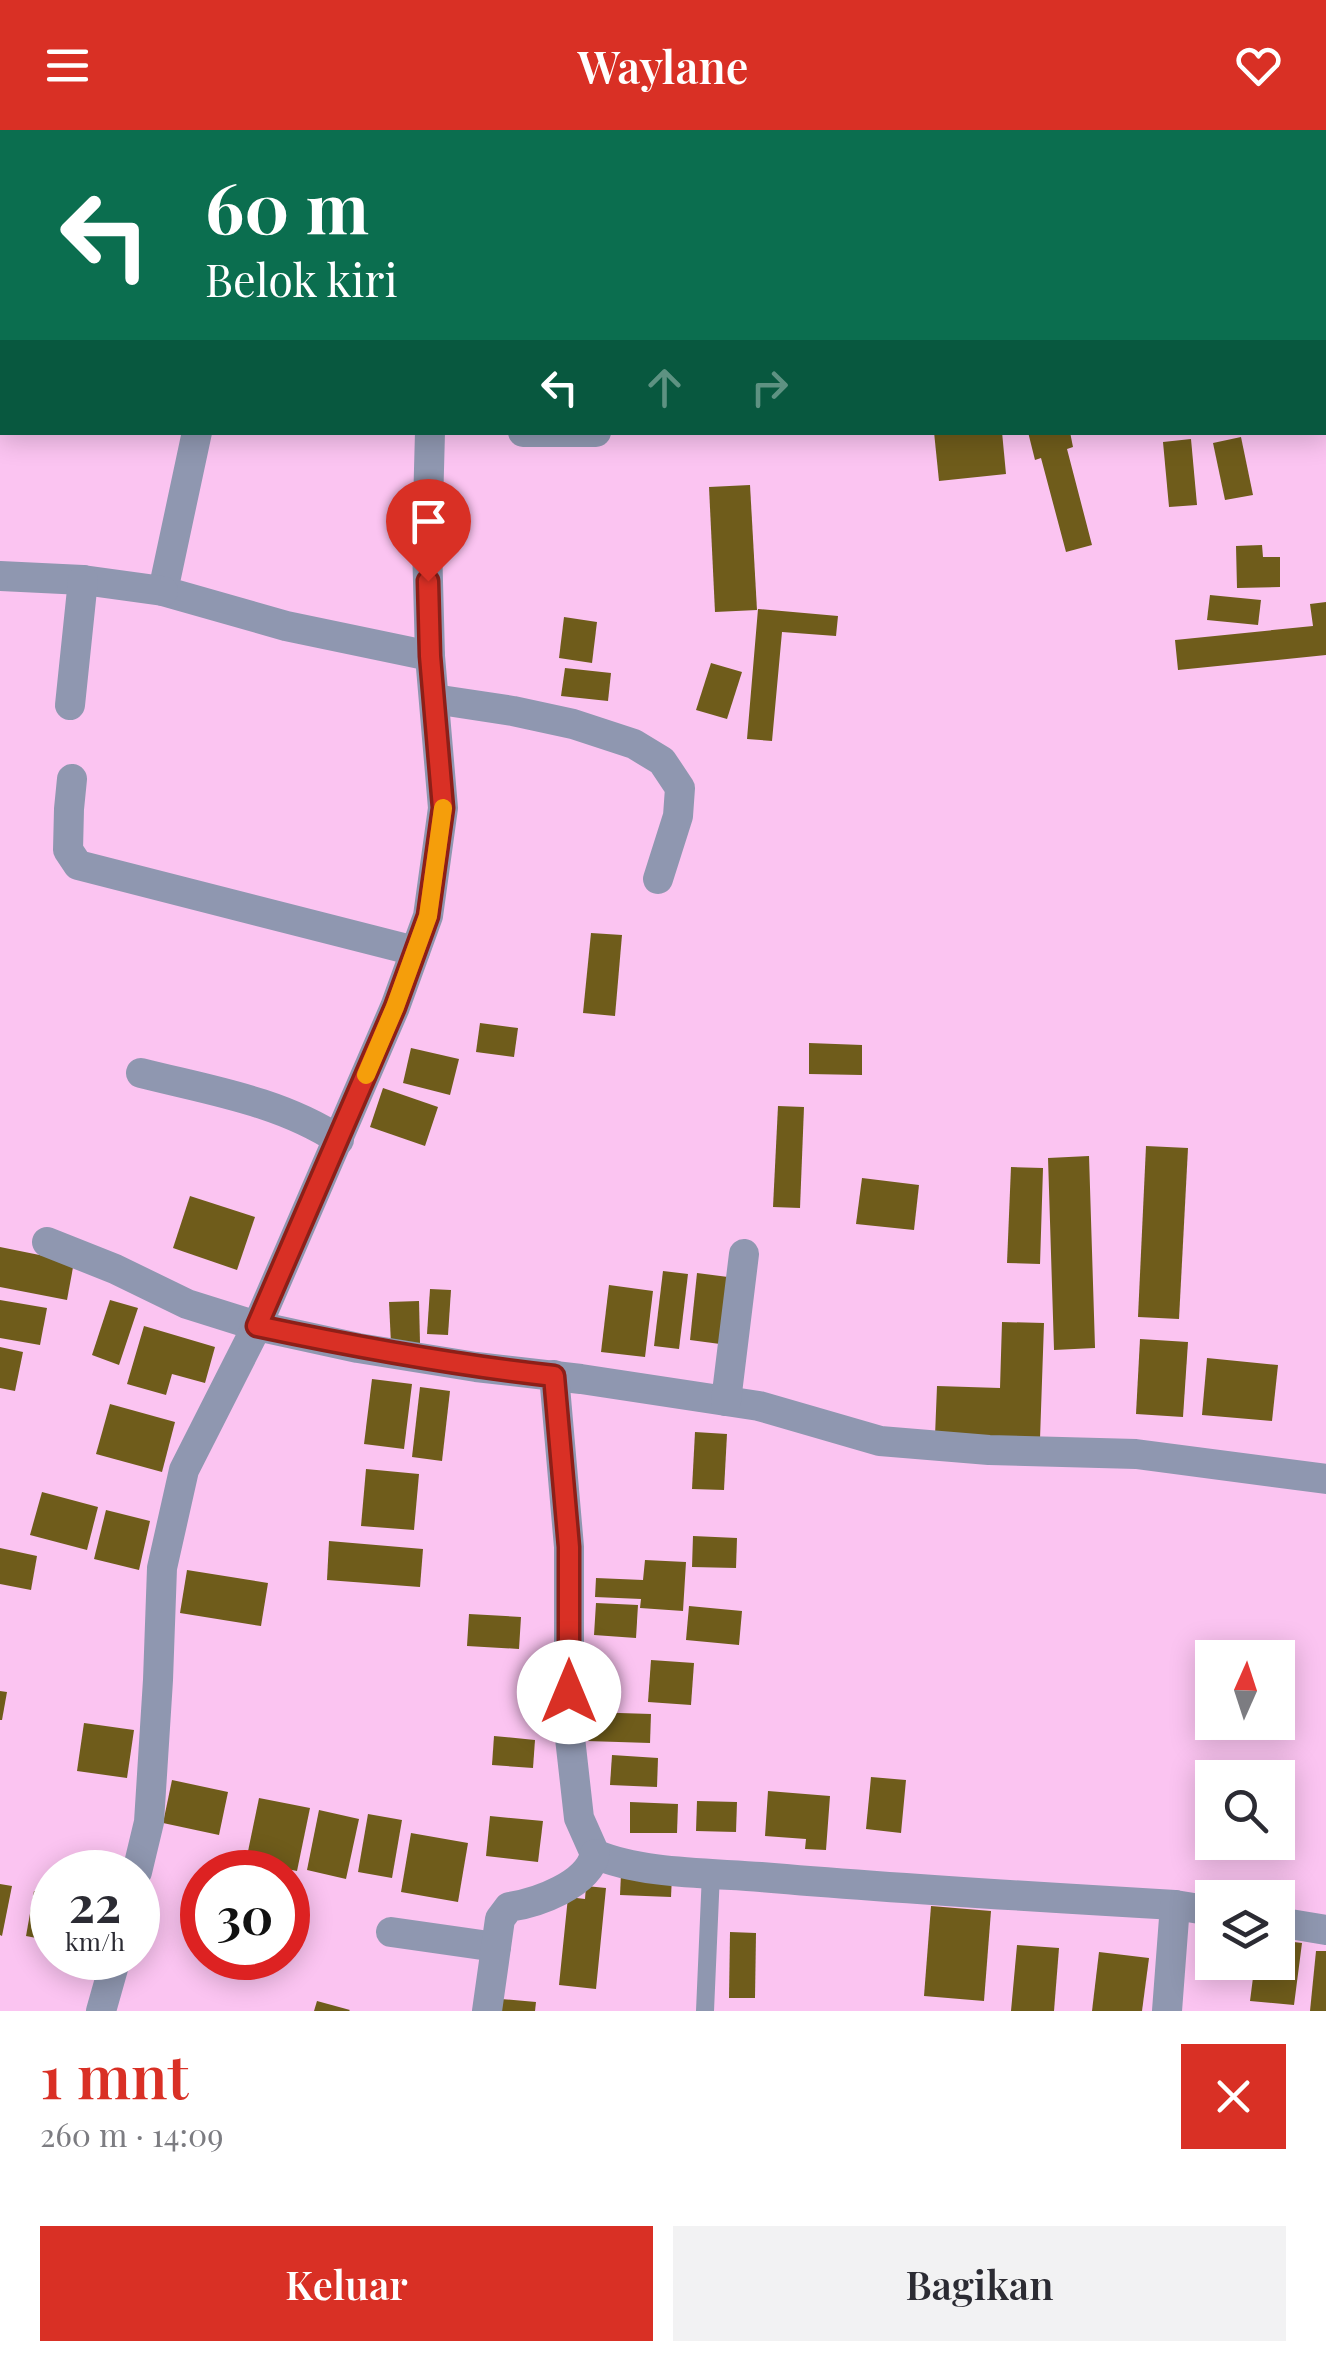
<!DOCTYPE html>
<html lang="id">
<head>
<meta charset="utf-8">
<style>
	body { margin:0; font-family:"Playfair Display",serif; background:#f2f2f3; color:#2b2b33; height:100vh; display:flex; flex-direction:column; font-size:38px; white-space:nowrap }
	* { box-sizing:border-box; margin:0 }
	p { font-size:32px; color:#7c7c81 }
	.icon { flex:none; width:55px; height:55px; fill:none; stroke:currentColor; stroke-width:2; stroke-linecap:round; stroke-linejoin:round }
	.map { position:relative; height:1881px; overflow:hidden }
	.panel { display:flex; flex-direction:column; background:#fff; flex:1 }
	.panel>* { flex:none }
	.guide { position:absolute; left:0px; top:0px; width:1328px; height:305px; box-shadow:0 5px 25px #0003; background:#0b6e4f; color:#fff; overflow:hidden }
	.needle { width:65px; rotate:3deg }
	.fabs { position:absolute; left:1195px; top:1510px; display:grid; gap:20px }
	.fabs a { display:grid; place-items:center; width:100px; height:100px; border-radius:0px; background:#fff; box-shadow:0 5px 25px #0003; font-size:50px }
	.speed { position:absolute; left:30px; top:1720px; display:flex; gap:20px; font-size:50px; font-weight:700; text-align:center }
	.speed>* { display:grid; place-content:center; width:130px; height:130px; border-radius:50%; background:#fff; box-shadow:0 5px 25px #0003; line-height:1 }
	.speed small { font-size:25px; font-weight:400 }
	.speed .limit { border:15px solid #d22; background:#fff; color:#111 }
	.pin { position:absolute; display:grid; place-items:center; width:85px; height:85px; color:#fff; margin:-102px -42px; border-radius:50% 50% 50% 0; rotate:-45deg; box-shadow:0 0 10px #0007 }
	.pin .icon { rotate:45deg }
	.me { position:absolute; width:110px; margin:-55px; rotate:0deg; stroke-linejoin:round; filter:drop-shadow(0 0 8px #0008) }
	.turn { display:flex; align-items:center; gap:35px; height:210px; padding:0 40px; font-size:45px }
	.turn .icon { width:130px; height:130px; stroke-width:2.5 }
	.turn b { display:block; font-size:70px; line-height:85px }
	.lanes { display:flex; align-items:center; height:95px; padding:0 40px; background:#0003; justify-content:center; gap:50px; direction:ltr }
	.lanes .off { opacity:.35 }
	.round { display:grid; place-items:center; flex:none; width:105px; height:105px; border-radius:0px; background:#f2f2f3 }
	.head { display:flex; align-items:center; justify-content:space-between; height:170px; padding:0 40px }
	h1 { font-size:60px; font-weight:600; line-height:75px; color:#d93025 }
	.primary-button { display:flex; gap:20px; margin-top:auto; padding:20px 40px }
	.primary-button a { flex:1; height:115px; border-radius:0px; background:#d93025; color:#fff; font-size:40px; font-weight:600; line-height:115px; text-align:center }
	.primary-button a+a { background:#f2f2f3; color:#2b2b33 }
	header { display:flex; justify-content:space-between; align-items:center; height:130px; padding:0 40px; background:#d93025; color:#fff; font-size:45px; font-weight:600 }
	.map>svg:first-child { display:block }
	.building { fill:#6f5c1b }
	.lines { fill:none; stroke-linecap:round; stroke-linejoin:round }
	.lane { stroke:#8f97b0; stroke-width:18 }
	.street { stroke:#8f97b0; stroke-width:30 }
	.route-casing { stroke:#8d1f18; stroke-width:25 }
	.route { stroke:#d93025; stroke-width:18 }
	.slow { stroke:#f59e0b; stroke-width:18 }
</style>
</head>
<body>
<header><svg class="icon" aria-label="menu" viewBox="0 0 24 24"><path d="M4 6h16M4 12h16M4 18h16"/></svg>Waylane<svg class="icon" aria-label="heart" viewBox="0 0 24 24"><path d="M12 20l-8-8c-3-5 5-10 8-4 3-6 11-1 8 4z"/></svg></header>
<div class="map">
<svg width="1326" height="1881" viewBox="0 0 1326 1881">
	<rect width="100%" height="100%" fill="#fbc4f1"/>
	<g class="building">
		<path d="M934,302H1002L1006,344L939,351Z"/>
		<path d="M1028,302H1070L1073,317L1067,319L1092,415L1066,422L1041,328L1035,330Z"/>
		<path d="M1241,307L1253,365L1225,370L1213,313Z"/>
		<path d="M1191,309L1197,375L1169,377L1163,312Z"/>
		<path d="M750,355L757,480L715,482L709,357Z"/>
		<path d="M1262,415L1263,427H1280V457L1237,458L1236,416Z"/>
		<path d="M1210,465L1261,470L1258,495L1207,490Z"/>
		<path d="M1326,472V525L1178,540L1175,510L1313,496L1310,474Z"/>
		<path d="M758,479L838,486L836,506L782,502L772,611L747,609Z"/>
		<path d="M564,487L597,492L592,533L559,528Z"/>
		<path d="M711,533L742,542L727,589L696,580Z"/>
		<path d="M565,538L611,543L608,571L561,566Z"/>
		<path d="M591,803L622,805L615,886L583,883Z"/>
		<path d="M480,893L518,898L514,927L476,922Z"/>
		<path d="M809,913L862,915V945L809,944Z"/>
		<path d="M411,918L459,929L450,965L403,953Z"/>
		<path d="M383,958L438,977L425,1016L370,997Z"/>
		<path d="M778,976L804,977L800,1078L773,1077Z"/>
		<path d="M1146,1016L1188,1018L1179,1189L1138,1187Z"/>
		<path d="M1089,1026L1095,1218L1054,1220L1048,1028Z"/>
		<path d="M1011,1037L1043,1038L1040,1134L1007,1133Z"/>
		<path d="M862,1048L919,1055L914,1100L856,1094Z"/>
		<path d="M190,1066L255,1087L237,1140L173,1118Z"/>
		<path d="M0,1117L74,1132L67,1170L0,1157Z"/>
		<path d="M663,1141L688,1144L679,1219L654,1216Z"/>
		<path d="M697,1143L728,1147L720,1214L690,1210Z"/>
		<path d="M609,1155L653,1161L645,1227L601,1222Z"/>
		<path d="M430,1159L451,1160L448,1205L427,1204Z"/>
		<path d="M0,1170L47,1178L40,1215L0,1208Z"/>
		<path d="M110,1170L138,1178L119,1235L92,1225Z"/>
		<path d="M419,1171L420,1213L391,1214L389,1172Z"/>
		<path d="M1002,1192L1044,1193L1040,1309L935,1306L937,1256L1000,1258Z"/>
		<path d="M144,1196L215,1217L205,1253L172,1244L166,1265L127,1254Z"/>
		<path d="M1140,1209L1188,1212L1183,1287L1136,1284Z"/>
		<path d="M0,1217L23,1222L15,1261L0,1258Z"/>
		<path d="M1207,1228L1278,1235L1272,1291L1202,1285Z"/>
		<path d="M372,1249L412,1254L404,1319L364,1314Z"/>
		<path d="M420,1257L450,1261L442,1331L412,1327Z"/>
		<path d="M110,1274L175,1292L162,1342L96,1324Z"/>
		<path d="M695,1302L727,1304L724,1360L692,1359Z"/>
		<path d="M366,1339L419,1344L414,1400L361,1396Z"/>
		<path d="M42,1362L98,1377L87,1420L30,1405Z"/>
		<path d="M106,1380L150,1391L139,1440L94,1429Z"/>
		<path d="M693,1406L737,1408L736,1438L692,1437Z"/>
		<path d="M329,1411L423,1419L420,1457L327,1450Z"/>
		<path d="M0,1418L37,1426L31,1460L0,1454Z"/>
		<path d="M645,1430L686,1432L683,1481L640,1478L641,1469L595,1467L596,1448L643,1450Z"/>
		<path d="M187,1440L268,1453L261,1496L180,1483Z"/>
		<path d="M596,1473L638,1475L636,1508L594,1505Z"/>
		<path d="M689,1476L742,1481L739,1515L686,1510Z"/>
		<path d="M469,1484L521,1487L519,1519L467,1516Z"/>
		<path d="M651,1530L694,1533L691,1575L648,1572Z"/>
		<path d="M0,1561L7,1562L2,1590H0Z"/>
		<path d="M588,1582L651,1584L650,1613L587,1611Z"/>
		<path d="M84,1593L134,1600L127,1648L77,1641Z"/>
		<path d="M494,1606L535,1610L533,1638L492,1635Z"/>
		<path d="M612,1625L658,1628L657,1657L610,1655Z"/>
		<path d="M871,1647L906,1650L901,1703L866,1699Z"/>
		<path d="M172,1650L228,1662L219,1705L163,1693Z"/>
		<path d="M768,1661L830,1666L826,1720L805,1719L806,1709L765,1706Z"/>
		<path d="M259,1668L310,1678L297,1741L246,1731Z"/>
		<path d="M697,1671L737,1672L736,1702L696,1701Z"/>
		<path d="M630,1672L678,1674L677,1703H630Z"/>
		<path d="M319,1680L359,1689L346,1749L307,1740Z"/>
		<path d="M368,1684L402,1690L392,1748L358,1742Z"/>
		<path d="M490,1686L543,1691L538,1732L486,1726Z"/>
		<path d="M411,1703L468,1713L458,1772L401,1762Z"/>
		<path d="M621,1744L672,1746L671,1767L620,1765Z"/>
		<path d="M0,1754L12,1756L2,1806L0,1805Z"/>
		<path d="M586,1756L606,1758L596,1859L559,1855L568,1767L585,1769Z"/>
		<path d="M34,1761L52,1765V1811L26,1806Z"/>
		<path d="M931,1776L991,1781L984,1871L924,1866Z"/>
		<path d="M730,1802L756,1803L755,1868H729Z"/>
		<path d="M1278,1810L1302,1813L1294,1875L1250,1871L1255,1832H1278Z"/>
		<path d="M1017,1815L1059,1818L1054,1881H1011Z"/>
		<path d="M1316,1821H1326V1881H1310Z"/>
		<path d="M1099,1822L1149,1828L1142,1881H1092Z"/>
		<path d="M1222,1832H1246L1244,1845L1221,1843Z"/>
		<path d="M501,1869L536,1872L535,1881H500Z"/>
		<path d="M317,1871L350,1880L349,1881H314Z"/>
	</g>
	<g class="lines">
		<path class="lane" d="M705,1881L711,1743"/>
		<g class="street">
			<path d="M4,0L6,2"/>
			<path d="M627,0V2"/>
			<path d="M1261,0L1262,2"/>
			<path d="M134,2L136,0"/>
			<path d="M318,2V0"/>
			<path d="M0,82L2,73"/>
			<path d="M0,173L2,174"/>
			<path d="M1325,209L1326,212"/>
			<path d="M197,302L163,461L286,496L430,526"/>
			<path d="M523,302H596"/>
			<path d="M0,446L83,450L163,461"/>
			<path d="M434,569L513,581L573,594L634,614L662,631L680,658L678,686L658,749"/>
			<path d="M70,575L83,450"/>
			<path d="M72,649L69,679L68,720L78,735L415,821"/>
			<path d="M141,943C208,960 280,971 339,1010"/>
			<path d="M47,1112L115,1139L187,1174L257,1196L358,1218L476,1237L581,1249L759,1276L880,1311L989,1320L1136,1324L1326,1349"/>
			<path d="M554,1245L569,1417V1599L579,1688L595,1724C640,1744 711,1743 761,1747C899,1759 1037,1767 1175,1775L1212,1781"/>
			<path d="M726,1271L744,1124"/>
			<path d="M137,1742L149,1692L158,1550L162,1438L184,1340L257,1196L395,877L428,786L443,678L430,526L427,414L430,302"/>
			<path d="M1278,1792L1326,1800"/>
			<path d="M391,1802L496,1817"/>
			<path d="M101,1881L116,1828"/>
			<path d="M487,1881L500,1789L509,1777C537,1773 588,1755 595,1724"/>
			<path d="M1167,1881L1175,1775"/>
		</g>
	</g>
	<g class="lines">
		<g class="route-casing">
			<path id="route" d="M428,451L430,526L443,678L428,786L395,877L257,1196C356,1217 454,1235 554,1246L569,1417V1562"/>
		</g>
		<use href="#route" class="route"/>
		<path class="slow" d="M366,945L395,877L428,786L443,678"/>
	</g>
</svg>
<div class="fabs">
<a><svg class="needle" viewBox="-14 -14 28 28"><path d="M0-13l5 13h-10z" fill="#e53935"/><path d="M0 13l5-13h-10z" fill="#7c7c81"/></svg></a>
<a><svg class="icon" aria-label="search" viewBox="0 0 24 24"><circle cx="10" cy="10" r="6"/><path d="M15 15l6 6"/></svg></a>
<a><svg class="icon" aria-label="layers" viewBox="0 0 24 24"><path d="M12 4l9 5-9 5-9-5zM3 14l9 5 9-5"/></svg></a>
</div>
<div class="speed"><div>22<small>km/h</small></div><div class="limit">30</div></div>
<div class="pin" style="left:428px;top:451px;background:#d93025"><svg class="icon" aria-label="arrive" viewBox="0 0 24 24"><path d="M6 21V4h12l-3 4 3 4H6"/></svg></div>
<svg class="me" style="left:569px;top:1562px" viewBox="-20 -20 40 40"><circle r="19" fill="#fff"/><path d="M0-13L10 11 0 6-10 11z" fill="#d93025"/></svg>
<div class="guide">
<div class="turn"><svg class="icon" aria-label="left" viewBox="0 0 24 24"><path d="M17 20v-9H6M10 6l-5 5 5 5"/></svg><div><b>60 m</b>Belok kiri</div></div>
<div class="lanes"><svg class="icon" aria-label="left" viewBox="0 0 24 24"><path d="M17 20v-9H6M10 6l-5 5 5 5"/></svg><svg class="icon off" aria-label="ahead" viewBox="0 0 24 24"><path d="M12 20V5M6 11l6-6 6 6"/></svg><svg class="icon off" aria-label="right" viewBox="0 0 24 24"><path d="M7 20v-9h11M14 6l5 5-5 5"/></svg></div>
</div>
</div>
<section class="panel">
<div class="head"><div><h1>1 mnt</h1><p>260 m · 14:09</p></div><a class="round" style="background:#d93025;color:#fff"><svg class="icon" aria-label="close" viewBox="0 0 24 24"><path d="M6 6l12 12M18 6L6 18"/></svg></a></div>
<div class="primary-button"><a>Keluar</a><a>Bagikan</a></div>
</section>
</body>
</html>
